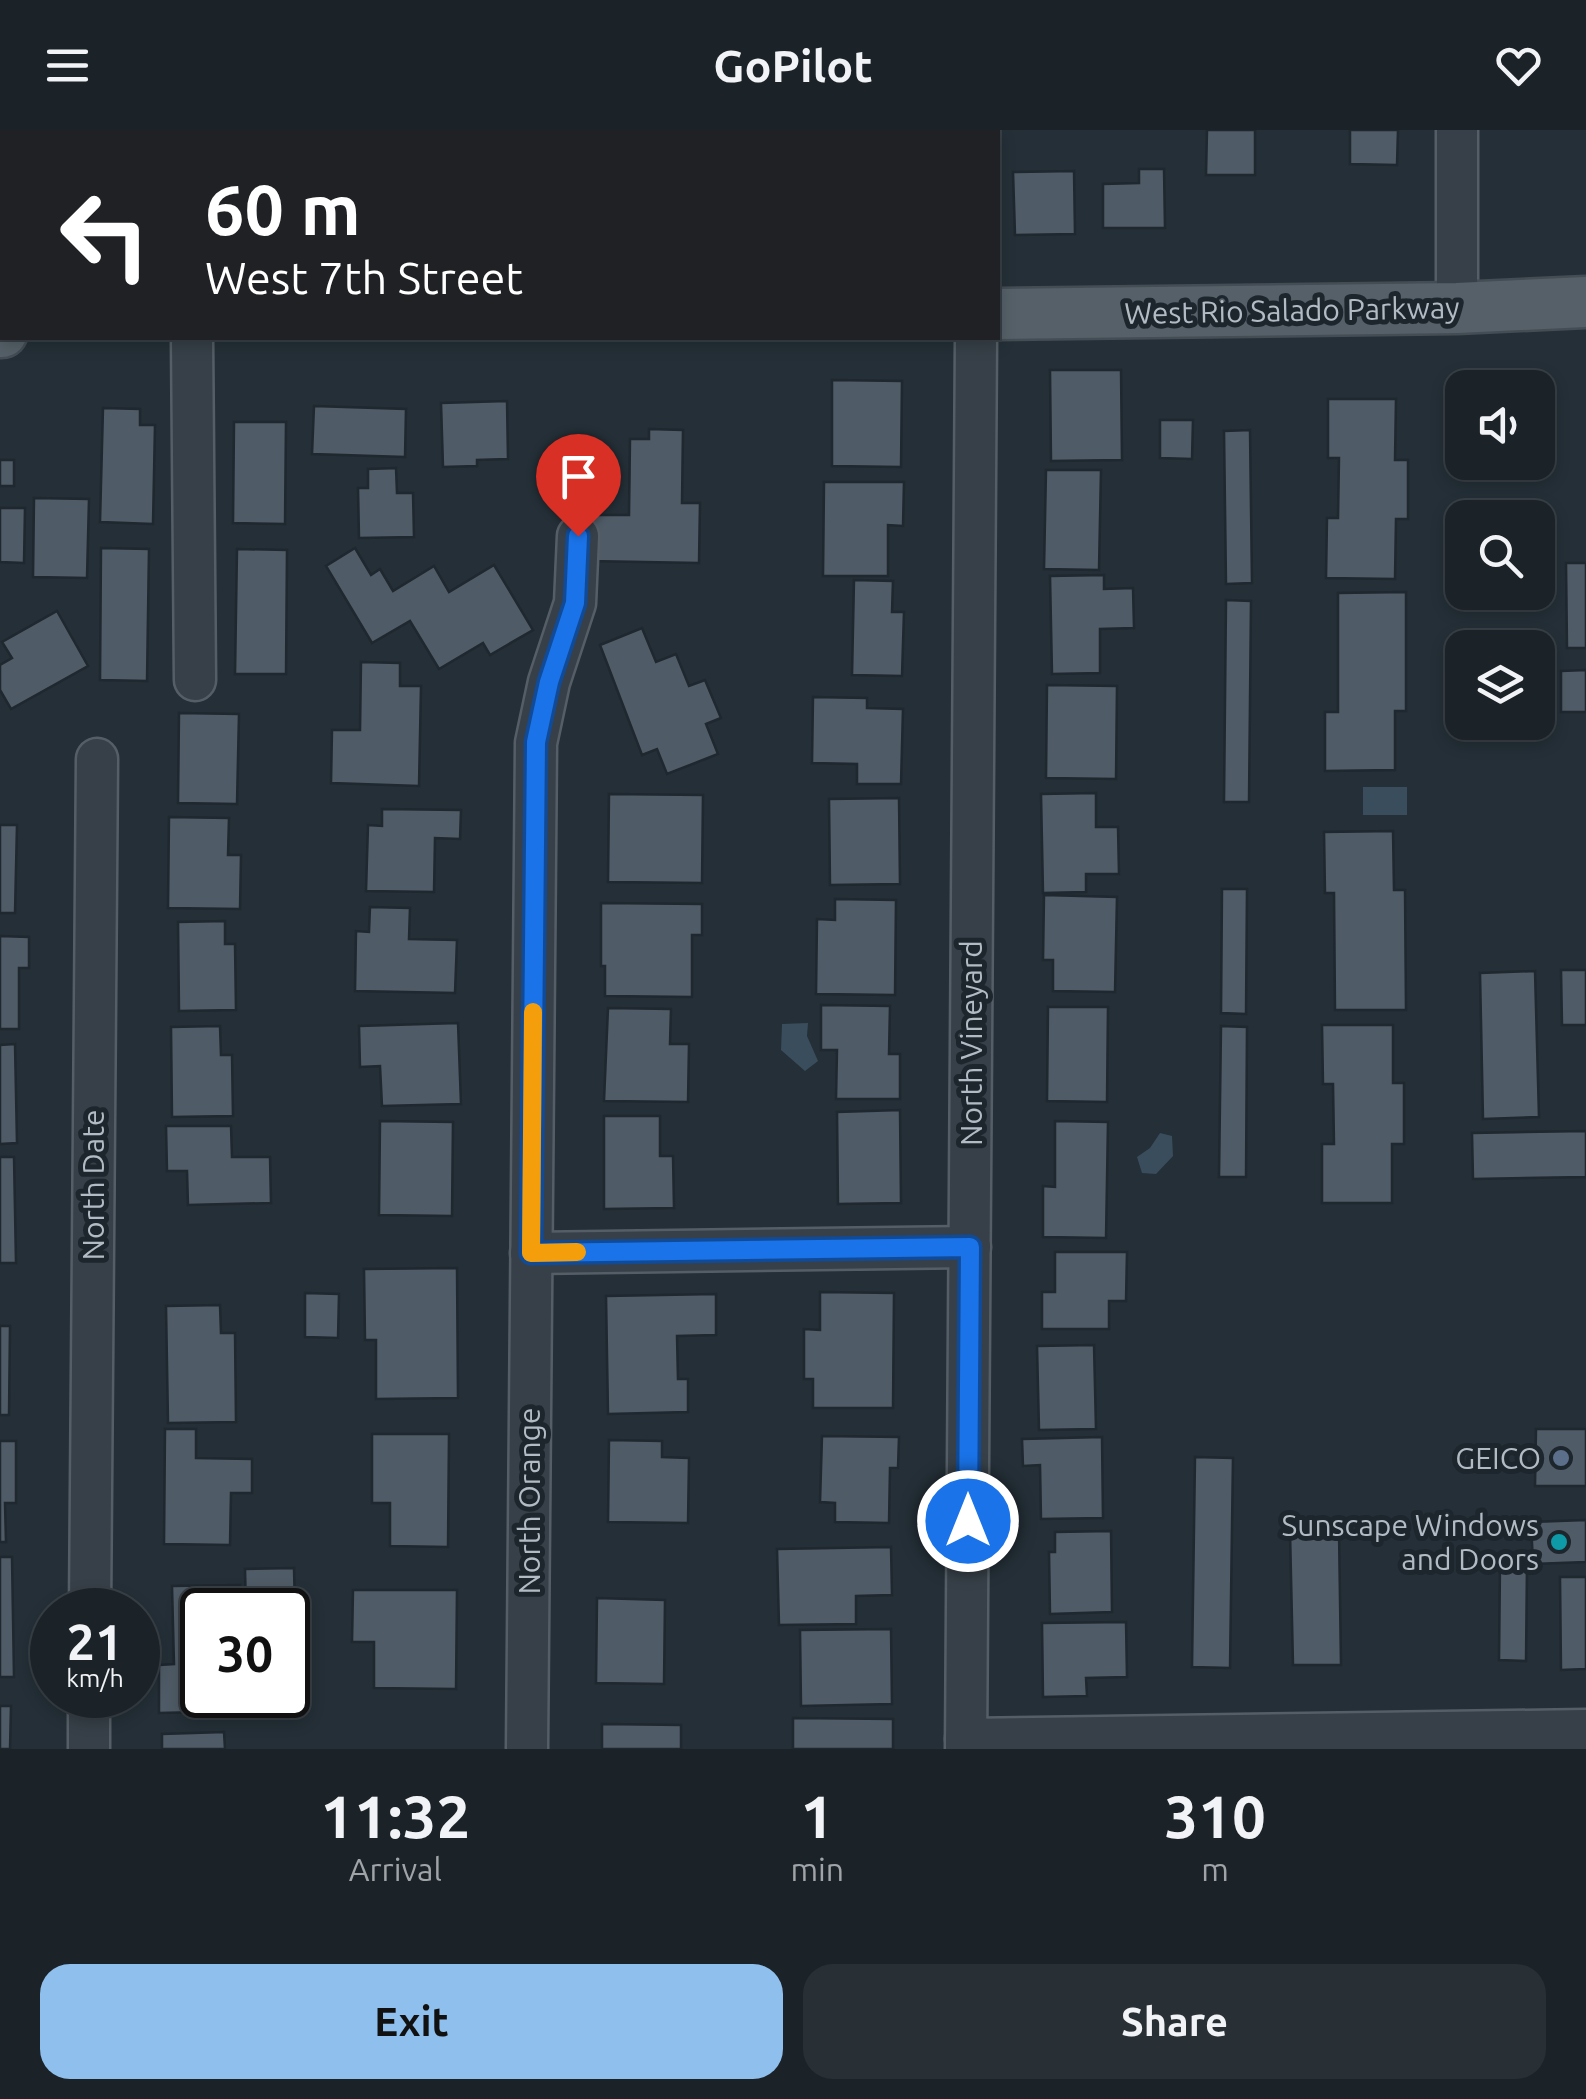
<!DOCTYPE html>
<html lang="en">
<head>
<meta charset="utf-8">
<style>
	body { margin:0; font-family:Ubuntu,sans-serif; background:#282f35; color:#f1f3f6; height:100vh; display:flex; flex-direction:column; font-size:38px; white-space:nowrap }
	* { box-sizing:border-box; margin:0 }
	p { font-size:32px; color:#a0a4a8 }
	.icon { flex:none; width:55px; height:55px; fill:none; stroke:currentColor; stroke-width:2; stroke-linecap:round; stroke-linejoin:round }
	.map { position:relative; height:1619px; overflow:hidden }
	.sheet { display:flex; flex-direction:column; background:#1b2329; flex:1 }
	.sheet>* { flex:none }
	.hud { position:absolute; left:0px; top:0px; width:1000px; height:210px; box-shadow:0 5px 15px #0003,0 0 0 2px #394046; background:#202124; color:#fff; overflow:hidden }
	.controls { position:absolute; left:1445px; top:240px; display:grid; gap:20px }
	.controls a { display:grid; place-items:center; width:110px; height:110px; border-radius:20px; background:#1b2329; box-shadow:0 5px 15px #0003,0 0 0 2px #394046; font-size:50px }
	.speed { position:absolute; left:30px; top:1458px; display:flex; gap:20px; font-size:50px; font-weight:700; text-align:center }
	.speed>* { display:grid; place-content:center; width:130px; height:130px; border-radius:50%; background:#1b2329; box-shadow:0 5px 15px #0003,0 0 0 2px #394046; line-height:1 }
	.speed small { font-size:25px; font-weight:400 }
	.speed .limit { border:5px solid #111; border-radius:15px; background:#fff; color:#111 }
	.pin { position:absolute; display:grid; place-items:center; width:85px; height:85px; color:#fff; margin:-102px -42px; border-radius:50% 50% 50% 0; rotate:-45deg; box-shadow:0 0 10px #0007 }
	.pin .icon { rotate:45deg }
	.me { position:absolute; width:110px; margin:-55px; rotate:0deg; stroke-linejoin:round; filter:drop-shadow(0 0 8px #0008) }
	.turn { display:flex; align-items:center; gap:35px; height:210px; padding:0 40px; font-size:45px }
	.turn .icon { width:130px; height:130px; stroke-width:2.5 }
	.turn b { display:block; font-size:70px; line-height:85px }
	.eta { display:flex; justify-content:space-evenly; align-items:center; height:170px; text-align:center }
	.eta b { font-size:60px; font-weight:600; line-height:70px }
	.primary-button { display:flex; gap:20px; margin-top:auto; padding:20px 40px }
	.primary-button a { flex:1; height:115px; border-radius:30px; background:#8fbfec; color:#111; font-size:40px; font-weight:600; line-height:115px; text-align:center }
	.primary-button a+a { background:#282f35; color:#f1f3f6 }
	header { display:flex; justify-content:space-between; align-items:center; height:130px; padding:0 40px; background:#1b2329; font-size:45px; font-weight:600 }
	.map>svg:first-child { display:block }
	.water { fill:#3a4d5d }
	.building { fill:#4f5b66; stroke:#1f272f; stroke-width:2.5 }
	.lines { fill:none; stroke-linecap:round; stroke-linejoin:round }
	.minor-casing { stroke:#555e66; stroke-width:45 }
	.major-casing { stroke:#444c54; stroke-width:55 }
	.minor { stroke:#374048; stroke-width:40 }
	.major { stroke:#556068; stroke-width:50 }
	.route-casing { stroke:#114b97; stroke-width:25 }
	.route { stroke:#1a73e8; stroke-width:18 }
	.slow { stroke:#f59e0b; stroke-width:18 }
	.service-dot { fill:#5c6f8a; stroke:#1d252d; stroke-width:4 }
	.culture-dot { fill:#0f9aa8; stroke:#1d252d; stroke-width:4 }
	.labels { text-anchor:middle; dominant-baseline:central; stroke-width:10; stroke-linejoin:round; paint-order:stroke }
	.street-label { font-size:30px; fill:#b2bbc4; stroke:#1d252d }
	.poi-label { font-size:30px; fill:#b2bbc4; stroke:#1d252d; text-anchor:end }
</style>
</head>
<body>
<header><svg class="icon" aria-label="menu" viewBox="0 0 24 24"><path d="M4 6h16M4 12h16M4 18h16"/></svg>GoPilot<svg class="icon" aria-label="heart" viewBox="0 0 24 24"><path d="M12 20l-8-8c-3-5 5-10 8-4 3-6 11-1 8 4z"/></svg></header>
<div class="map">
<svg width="1586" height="1619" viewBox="0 0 1586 1619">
	<rect width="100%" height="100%" fill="#242f37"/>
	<g class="water">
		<rect x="1363" y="657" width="44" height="28"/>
		<path d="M808,893L807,906L818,931L805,941L781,920L782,894Z"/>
		<path d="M1160,1003L1172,1006L1173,1026L1156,1044L1142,1043L1137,1027L1150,1018Z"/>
	</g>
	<g class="building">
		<path d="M1207,0H1255V45H1206Z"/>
		<path d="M1350,0H1398L1397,35L1350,34Z"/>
		<path d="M1139,39H1164L1165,98H1103V54L1139,53Z"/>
		<path d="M1074,41L1075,104L1015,105L1013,42Z"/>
		<path d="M1050,240H1121L1122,330L1051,331Z"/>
		<path d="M832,250L902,251L901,337L832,336Z"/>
		<path d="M1328,269H1396L1395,330H1408V389H1396L1395,449L1326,448L1327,388H1338L1339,328H1328Z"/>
		<path d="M507,271L508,329L477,330V336L443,337L441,273Z"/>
		<path d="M314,276L406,279L405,327L312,324Z"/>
		<path d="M103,278L140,279V295H155L153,394L100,392Z"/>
		<path d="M1160,290H1193L1192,329L1160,328Z"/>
		<path d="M234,292H286L285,394L233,393Z"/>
		<path d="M649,299L683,300L682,373H700L699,433L589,431L590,385H629L630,309H649Z"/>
		<path d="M1250,300L1252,453L1226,454L1224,301Z"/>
		<rect x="0" y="330" width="14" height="26"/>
		<path d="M396,338L397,363H413L414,407L359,408L358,358H368V339Z"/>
		<path d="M1046,340H1101L1099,440L1044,439Z"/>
		<path d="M824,352H904L903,396L888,395V446H823Z"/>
		<path d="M34,368L89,369L87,448L33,447Z"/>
		<path d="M0,378H25L24,433L0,432Z"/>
		<path d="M101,418L149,419L147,551L100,550Z"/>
		<path d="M355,418L371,445L380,439L393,461L434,436L449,462L494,435L533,500L490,525L483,513L439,539L410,491L372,513L326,436Z"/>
		<path d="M237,419L287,420L286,544H235Z"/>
		<path d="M1566,433H1586V518H1567Z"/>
		<path d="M1104,445V459L1133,458L1134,498L1100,499V543L1052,544L1050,446Z"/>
		<path d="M854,450L893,451L892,482H904L902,546L852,545Z"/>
		<path d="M1406,462V581H1395V640L1325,641V582H1338V463Z"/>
		<path d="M1226,470L1251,471L1249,672H1224Z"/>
		<path d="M57,481L88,536L11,579L0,560V535L12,528L2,512Z"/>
		<path d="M642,498L656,532L676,524L689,556L705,550L721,588L706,594L718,624L667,644L657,619L642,625L600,515Z"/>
		<path d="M361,532L400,533V556H421L419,656L331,653L332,600H360Z"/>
		<path d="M1586,540V582H1561V541Z"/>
		<path d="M1047,555L1117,556L1116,649L1046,648Z"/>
		<path d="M813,567L867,568V578L903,579L901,654H857V634L812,633Z"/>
		<path d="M179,583L239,584L237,674L178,673Z"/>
		<path d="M1096,663V697H1118L1119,744H1086V762L1043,763L1041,664Z"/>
		<path d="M609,664L703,665L702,753L608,752Z"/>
		<path d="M899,668L900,754L830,755L829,669Z"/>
		<path d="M382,679L461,680L460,709L435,708L434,762L366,761L368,695L382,696Z"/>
		<path d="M169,687L229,688L228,725H241L240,779L168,778Z"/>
		<path d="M0,695H17L15,783H0Z"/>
		<path d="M1393,701L1394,760H1405L1406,880H1335L1334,763H1325L1324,702Z"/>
		<path d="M1222,759H1247L1246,884L1221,883Z"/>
		<path d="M1044,765L1117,767L1115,862L1053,861V830H1043Z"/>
		<path d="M835,769L896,770L895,865L816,864L817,789L835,790Z"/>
		<path d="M601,773L702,774V805H692V867L605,866V836H601Z"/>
		<path d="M370,777L410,778L409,809L457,810L455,863L355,861L356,801L369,802Z"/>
		<path d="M225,791V814H235L236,880L179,881L178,792Z"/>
		<path d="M0,806L29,807V838H19V899H0Z"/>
		<path d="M1561,840H1586V895H1562Z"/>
		<path d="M1535,841L1539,987L1483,989L1480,843Z"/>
		<path d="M821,875L890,876L889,924H900V969H836L837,920H821Z"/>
		<path d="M1048,877H1108L1107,972L1047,971Z"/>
		<path d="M608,878L671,879L670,914H689L688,972L604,971Z"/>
		<path d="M458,893L461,974L382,976L380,936L360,937L359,896Z"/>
		<path d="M1322,895H1393V953H1404V1014H1392V1073H1322V1014H1334L1333,954H1323Z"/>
		<path d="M220,896L221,925H232L233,986L172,987L171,897Z"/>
		<path d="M1221,896L1247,897L1246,1047H1219Z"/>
		<path d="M15,914L17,1013L0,1014V915Z"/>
		<path d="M900,980L901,1073L838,1074L837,982Z"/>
		<path d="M604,986H660V1026H673L674,1078L604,1079Z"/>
		<path d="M380,991L453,992L452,1086L379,1085Z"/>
		<path d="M1055,991L1108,992L1106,1108L1043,1107V1056L1055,1057Z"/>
		<path d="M166,996H231L232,1027H270L271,1073L188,1075L187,1041H167Z"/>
		<path d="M1586,1001V1047L1473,1049L1472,1003Z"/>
		<path d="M0,1027H14L16,1133H0Z"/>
		<path d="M1055,1122H1127L1126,1171H1109V1199H1042V1162H1055Z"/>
		<path d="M457,1138L458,1268L376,1269V1210H365L364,1139Z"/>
		<path d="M820,1162L894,1163L893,1278H813V1249H804V1199L820,1200Z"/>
		<path d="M305,1163L339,1164L338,1208L305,1207Z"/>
		<path d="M716,1164V1205L677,1206L678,1249H688V1282L608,1284L606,1166Z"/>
		<path d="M220,1175L221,1203H235L236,1292L168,1293L166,1176Z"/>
		<path d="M0,1196H10L9,1285H0Z"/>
		<path d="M1094,1215L1096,1299L1039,1300L1037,1216Z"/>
		<path d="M165,1299H196V1328L252,1329V1363H231L230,1415L164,1414Z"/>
		<path d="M1536,1299H1586V1356H1535Z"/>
		<path d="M372,1304H449L448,1417L390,1416V1373H372Z"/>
		<path d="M822,1306L899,1307L898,1338H890L889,1393L835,1392V1373L820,1372Z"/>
		<path d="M1102,1307L1103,1388L1041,1389L1040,1335L1023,1336L1022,1309Z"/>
		<path d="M609,1310L662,1311V1327L689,1328L688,1393L608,1392Z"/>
		<path d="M0,1311H16V1373H5L6,1412H0Z"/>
		<path d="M1195,1327L1233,1328L1230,1538L1192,1537Z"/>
		<path d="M1586,1390V1432L1533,1434L1531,1392Z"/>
		<path d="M1111,1401L1112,1482L1050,1484L1049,1422H1055V1402Z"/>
		<path d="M1339,1401L1341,1535H1293L1290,1402Z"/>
		<path d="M891,1417L892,1465L856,1466V1494L779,1495L777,1419Z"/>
		<path d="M0,1427H12L14,1547H0Z"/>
		<path d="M1500,1434H1527L1526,1531L1499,1530Z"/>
		<path d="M294,1438L295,1480H246L245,1439Z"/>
		<path d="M1560,1447H1586V1539L1561,1540Z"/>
		<path d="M240,1455L241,1480H202V1565H242L243,1581L159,1583V1535L174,1534L172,1456Z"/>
		<path d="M353,1460H457L456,1559L374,1558V1512H352Z"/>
		<path d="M597,1468L665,1470L664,1554L596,1553Z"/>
		<path d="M1126,1492L1127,1547L1086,1548L1087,1566L1043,1567L1042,1493Z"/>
		<path d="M891,1499L892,1574L801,1576L800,1500Z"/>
		<path d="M0,1576H11L10,1619H0Z"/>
		<path d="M793,1588L893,1589V1619H793Z"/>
		<path d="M602,1594L681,1595V1619H602Z"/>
		<path d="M224,1602L225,1619H162V1604Z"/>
	</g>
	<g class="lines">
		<g class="minor-casing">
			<g id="minor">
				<path d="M491,0V2"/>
				<path d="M1457,178V0"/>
				<path d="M192,208L195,550"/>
				<path d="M531,1123L970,1117"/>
				<path d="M90,1480L97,629"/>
				<path d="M966,1609L1586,1600"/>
				<path d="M89,1619V1565"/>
				<path d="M527,1619L536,613L549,552L575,473L578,406"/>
				<path d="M966,1619L976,208"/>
			</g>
		</g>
		<g class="major-casing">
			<g id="major">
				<path d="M998,184L1457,178L1586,172"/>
				<path d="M0,202H2"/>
			</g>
		</g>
		<use href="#minor" class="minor"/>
		<use href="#major" class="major"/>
	</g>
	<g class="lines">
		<g class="route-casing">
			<path id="route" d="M578,406L575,473L549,552L536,612L531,1123L970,1117L968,1391"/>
		</g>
		<use href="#route" class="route"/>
		<path class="slow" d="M533,882L531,1123L577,1122"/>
	</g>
	<circle class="service-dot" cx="1561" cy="1328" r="10"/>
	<circle class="culture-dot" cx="1559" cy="1412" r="10"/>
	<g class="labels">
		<g class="street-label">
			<text transform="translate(1292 180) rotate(-1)">West Rio Salado Parkway</text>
			<text transform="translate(971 913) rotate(-90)">North Vineyard</text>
			<text transform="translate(93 1055) rotate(-90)">North Date</text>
			<text transform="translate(529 1371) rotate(-90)">North Orange</text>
		</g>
		<g class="poi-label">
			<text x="1541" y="1328">GEICO</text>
			<text x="1539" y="1395">Sunscape Windows<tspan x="1539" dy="34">and Doors</tspan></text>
		</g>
	</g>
</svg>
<div class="controls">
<a><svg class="icon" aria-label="sound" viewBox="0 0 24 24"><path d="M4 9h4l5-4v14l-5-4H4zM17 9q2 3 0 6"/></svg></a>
<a><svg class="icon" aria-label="search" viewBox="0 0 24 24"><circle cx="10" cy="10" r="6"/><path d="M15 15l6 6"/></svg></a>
<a><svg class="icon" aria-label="layers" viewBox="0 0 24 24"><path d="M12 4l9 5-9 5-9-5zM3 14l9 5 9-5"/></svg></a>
</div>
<div class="speed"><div>21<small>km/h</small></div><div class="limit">30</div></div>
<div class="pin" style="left:578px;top:406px;background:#d93025"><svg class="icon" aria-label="arrive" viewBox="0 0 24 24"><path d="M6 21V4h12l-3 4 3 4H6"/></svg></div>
<svg class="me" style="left:968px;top:1391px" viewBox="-20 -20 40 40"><circle r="17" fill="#1a73e8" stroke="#fff" stroke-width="3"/><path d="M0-11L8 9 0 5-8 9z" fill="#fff"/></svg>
<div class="hud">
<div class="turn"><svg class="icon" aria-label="left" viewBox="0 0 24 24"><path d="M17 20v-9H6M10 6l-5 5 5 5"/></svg><div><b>60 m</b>West 7th Street</div></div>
</div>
</div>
<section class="sheet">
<div class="eta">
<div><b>11:32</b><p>Arrival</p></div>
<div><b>1</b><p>min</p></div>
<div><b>310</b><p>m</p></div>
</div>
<div class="primary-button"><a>Exit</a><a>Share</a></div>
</section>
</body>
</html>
